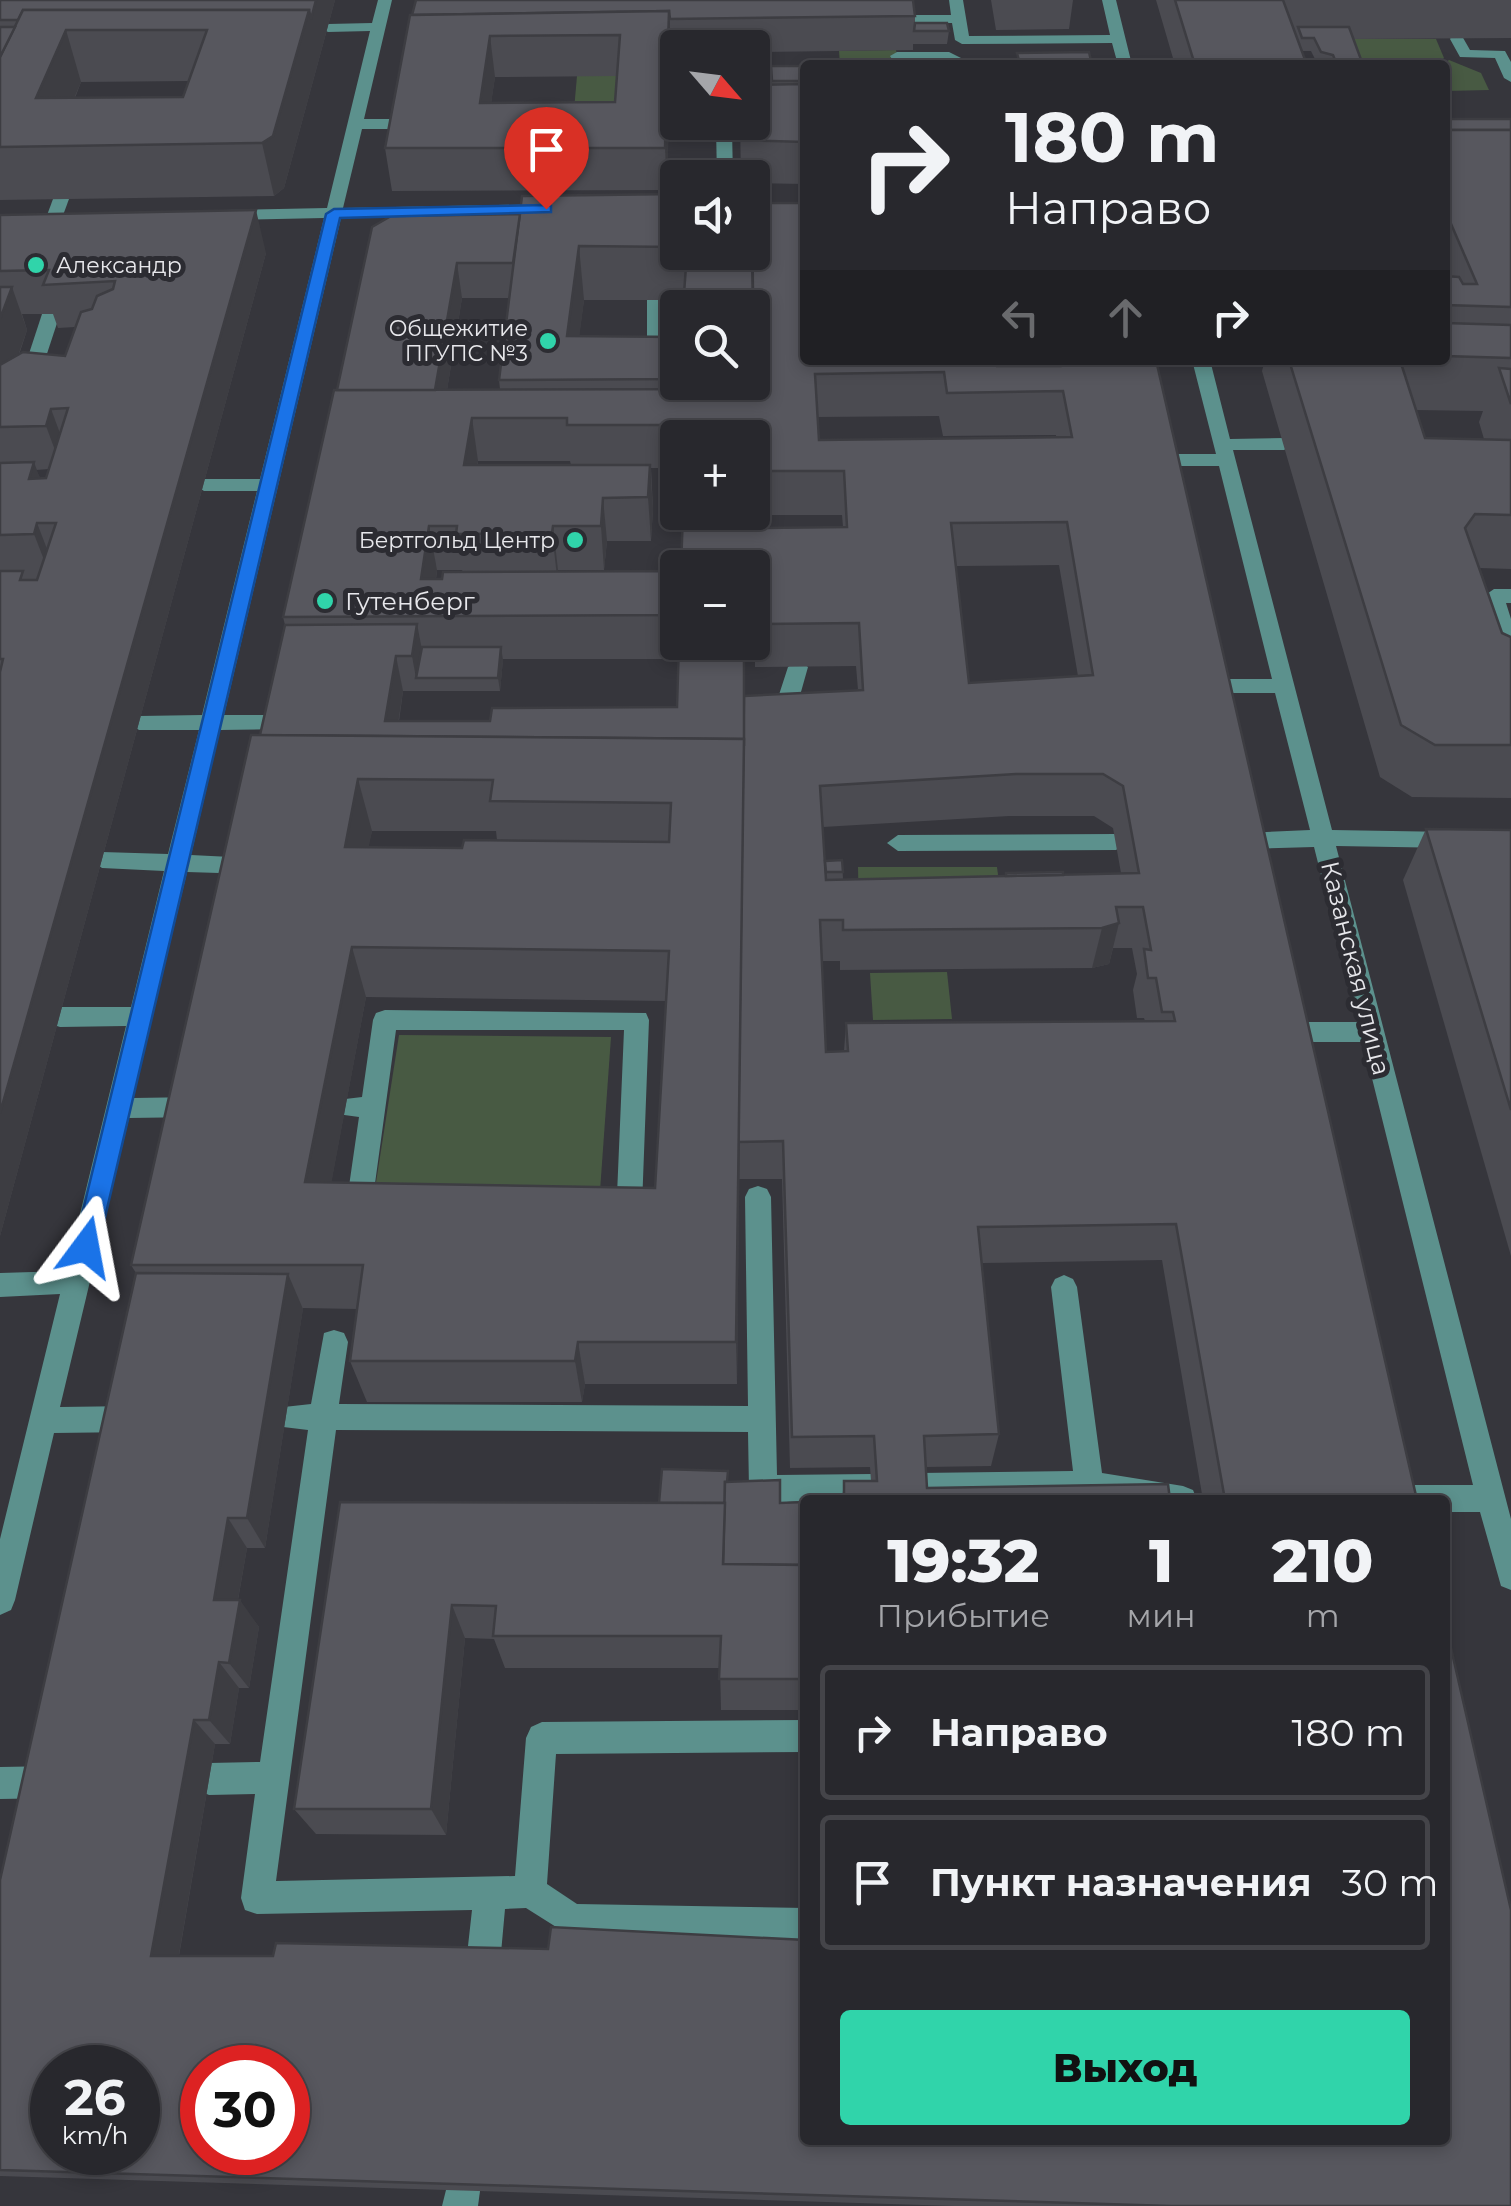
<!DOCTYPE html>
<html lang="ru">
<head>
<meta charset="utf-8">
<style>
	body { margin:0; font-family:Montserrat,sans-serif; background:#343439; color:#f1f3f6; height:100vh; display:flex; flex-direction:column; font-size:38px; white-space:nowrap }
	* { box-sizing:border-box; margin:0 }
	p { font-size:32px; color:#a5a6aa }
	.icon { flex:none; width:55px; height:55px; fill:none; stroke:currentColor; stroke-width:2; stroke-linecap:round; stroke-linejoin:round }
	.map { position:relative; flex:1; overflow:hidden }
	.panel { position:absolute; left:800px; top:1495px; width:650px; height:650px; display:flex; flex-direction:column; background:#28282d; border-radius:10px; box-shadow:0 5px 15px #0003,0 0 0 2px #444449 }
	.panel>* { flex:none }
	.hud { position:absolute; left:800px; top:60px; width:650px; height:305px; border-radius:10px; box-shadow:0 5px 15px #0003,0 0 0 2px #444449; background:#28282d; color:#f1f3f6; overflow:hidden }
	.needle { width:65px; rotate:118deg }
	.buttons { position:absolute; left:660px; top:30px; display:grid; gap:20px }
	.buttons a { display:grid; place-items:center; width:110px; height:110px; border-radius:10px; background:#28282d; box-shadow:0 5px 15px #0003,0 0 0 2px #444449; font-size:50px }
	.speed { position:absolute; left:30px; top:2045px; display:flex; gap:20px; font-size:50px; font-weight:700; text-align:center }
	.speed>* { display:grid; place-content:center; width:130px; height:130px; border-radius:50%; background:#28282d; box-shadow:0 5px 15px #0003,0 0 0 2px #444449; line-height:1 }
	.speed small { font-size:25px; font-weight:400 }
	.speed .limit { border:15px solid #d22; background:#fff; color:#111 }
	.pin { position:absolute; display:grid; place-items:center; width:85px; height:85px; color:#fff; margin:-102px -42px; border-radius:50% 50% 50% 0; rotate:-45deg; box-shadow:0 0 10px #0007 }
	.pin .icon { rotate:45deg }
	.me { position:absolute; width:110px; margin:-55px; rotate:13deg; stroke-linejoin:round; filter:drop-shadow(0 0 8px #0008) }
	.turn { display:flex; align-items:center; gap:35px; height:210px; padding:0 40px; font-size:45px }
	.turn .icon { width:130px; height:130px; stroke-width:2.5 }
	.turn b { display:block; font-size:70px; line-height:85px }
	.lanes { display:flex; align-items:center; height:95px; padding:0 40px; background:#0003; justify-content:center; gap:50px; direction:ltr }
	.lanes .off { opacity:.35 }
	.eta { display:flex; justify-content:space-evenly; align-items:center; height:170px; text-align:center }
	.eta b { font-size:60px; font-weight:800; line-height:70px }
	.action { display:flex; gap:20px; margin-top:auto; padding:20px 40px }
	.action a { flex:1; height:115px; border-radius:10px; background:#30d4aa; color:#111; font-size:40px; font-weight:800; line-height:115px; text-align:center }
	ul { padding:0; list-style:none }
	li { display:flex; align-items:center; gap:30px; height:135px; margin:0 20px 15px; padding:0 20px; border:5px solid #444449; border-radius:10px }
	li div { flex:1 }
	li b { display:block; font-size:38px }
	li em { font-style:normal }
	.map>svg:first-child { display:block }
	.green { fill:#485a43 }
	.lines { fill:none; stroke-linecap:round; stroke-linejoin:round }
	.minor { fill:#5c918d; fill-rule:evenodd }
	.wall { fill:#4b4b51; fill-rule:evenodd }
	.shaded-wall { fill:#3d3d42 }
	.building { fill:#57575e; stroke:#3d3d42; stroke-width:2.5; fill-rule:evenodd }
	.route { fill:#1a73e8; stroke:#114b97; stroke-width:2.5 }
	.poi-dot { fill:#30d4aa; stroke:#2c2c32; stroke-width:4 }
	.labels { text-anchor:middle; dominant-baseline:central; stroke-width:10; stroke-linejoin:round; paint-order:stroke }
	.far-poi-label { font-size:22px; fill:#e7e7eb; stroke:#2c2c32; text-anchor:end }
	.poi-label { font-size:25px; fill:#e7e7eb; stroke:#2c2c32; text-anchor:start }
	.street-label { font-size:25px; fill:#e7e7eb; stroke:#2c2c32 }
</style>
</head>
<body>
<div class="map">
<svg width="1511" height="2206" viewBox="0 0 1511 2206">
	<rect width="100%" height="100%" fill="#36363c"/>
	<g class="green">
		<path d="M1345,39H1436L1444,58L1436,65H1354Z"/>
		<path d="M896,50L898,62H941L944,65H840L839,51Z"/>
		<path d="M1449,60L1481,73L1489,90L1445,91L1443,65Z"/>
		<path d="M577,76H622L618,144H571Z"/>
		<path d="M858,867H997L1003,913H859Z"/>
		<path d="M947,972L952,1019L873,1020L870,973Z"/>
		<path d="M399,1035L611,1037L600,1191L375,1189Z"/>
	</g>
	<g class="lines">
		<g class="minor">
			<path d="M378,0H392L364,119H402L410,124L402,129H362L343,208L555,204L563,209L555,214L341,218L224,715H282L293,722L282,729L220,730L191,855L251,858L262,866L251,874L187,872L133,1098L198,1097L207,1100L211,1107L207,1114L198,1117L129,1118L60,1407L133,1406L143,1410L147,1419L143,1428L133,1432L54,1433L15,1600L11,1610L0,1615V1539L60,1294L0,1297V1273L66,1271L126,1026L60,1027L51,1024L48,1017L51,1010L60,1007H131L164,871L102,868L91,860L102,852L168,854L199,730H139L128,723L139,716L202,715L257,491H204L195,485L204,479H260L324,218L225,220L217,215L225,210L327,208L370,31L328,32L321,28L328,24L372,23Z"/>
			<path d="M949,0H963L969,36L1110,35L1102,0H1116L1132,65H1118L1112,43L962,44L955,40L952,23H882L875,19L882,15H951Z"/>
			<path d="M1452,36H1462L1470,50L1505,51L1511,62V82L1504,78L1495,58L1460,57L1450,39Z"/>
			<path d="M897,52H949L975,65L892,59L890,56Z"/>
			<path d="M721,122H741L732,129L733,178H717L716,127Z"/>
			<path d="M61,194L69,199L62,218L48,221L46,218L53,199Z"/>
			<path d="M656,295L665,300V347L656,352L647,347V300Z"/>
			<path d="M51,309L60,314L40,375L37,379H25L22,375L42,314Z"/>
			<path d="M1002,360H1020L1021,363L1012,368Z"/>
			<path d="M1192,360H1210L1230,439L1284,438L1293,444L1284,450H1233L1332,830L1511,833V849L1336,846L1511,1519V1590L1501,1586L1480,1512H1445V1500L1376,1499L1380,1489L1390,1485H1473L1363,1042H1287L1278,1039L1275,1032L1278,1025L1287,1022H1358L1314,847L1245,849L1234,841L1245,833L1310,830L1275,693H1211L1201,686L1211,679H1272L1219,466H1160L1151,460L1160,454H1216Z"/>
			<path d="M1494,589H1511V603H1506L1511,619V659L1501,652L1484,596Z"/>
			<path d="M798,660L808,667L799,699L811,701L815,706L804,713L779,712L775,707L788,667Z"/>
			<path d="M1116,834L1127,842L1116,850L898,851L887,843L898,835Z"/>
			<path d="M385,1010L646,1013L649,1020L642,1206L638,1214L629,1217L608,1214L604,1206L608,1198L617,1195L624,1030H396L373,1198L380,1207L376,1215L367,1218L350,1215L346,1207L359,1117L337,1114L333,1107L337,1100L362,1097L373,1020L376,1013Z"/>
			<path d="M758,1186L767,1189L771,1197L777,1475L871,1474L881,1478L885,1488L881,1498L763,1503L753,1499L749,1489L748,1432L336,1430L276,1881L515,1876L526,1738L531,1727L542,1722L805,1720V1752L556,1754L547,1884L577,1904L805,1908V1942L572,1937L526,1908L505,1909L500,1964L495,1976L483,1981L471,1976L466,1964L472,1910L257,1914L245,1910L241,1898L255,1794L209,1795L198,1790L193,1779L198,1768L209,1763L260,1762L308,1430L275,1426L271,1417L275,1408L311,1404L324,1333L334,1330L344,1333L348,1342L339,1404L748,1406L745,1197L749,1189Z"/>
			<path d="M1064,1275L1073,1279L1077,1287L1102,1473L1183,1486L1193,1490L1197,1500H918L909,1497L905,1487L909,1477L919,1473L1073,1471L1051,1287L1055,1279Z"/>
			<path d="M56,1766L67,1771L72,1782L67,1793L56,1798L0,1799V1767Z"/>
			<path d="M462,2173L475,2178L480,2191L478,2206H442L449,2178Z"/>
		</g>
	</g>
	<g class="wall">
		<path d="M0,0H335L284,188L274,196L0,200ZM189,81L183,97L75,98L81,82Z"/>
		<path d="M991,0H1073L1069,29L996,30Z"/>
		<path d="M1156,0H1511V38L1353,39L1363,65H1318L1311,51H1302L1307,65H1175Z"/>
		<path d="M412,15L915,16V23L949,31L947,44H913V50L752,52V48H678V53H671L670,64H678V101H669L667,190L392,191L385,148ZM617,76L615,102L491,103L495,77Z"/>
		<path d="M771,66H805V184L752,183V178H741L740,122L772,84Z"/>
		<path d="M1445,119H1511V569L1480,568L1502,633L1511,637V798L1412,797L1380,777L1262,371L1265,360H1445ZM1416,410L1483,411L1479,422L1484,439L1425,438Z"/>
		<path d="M678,194V252H752L805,360L997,366H1046L1045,360H1156L1417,1500H1203L1162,1260L982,1263L999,1434L991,1466L926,1467L927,1488L1170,1500H842L844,1481H871L870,1467L790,1468L782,1179H739L737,1384H585L582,1402H367L350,1361L357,1309L303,1308L265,1548H247L238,1600L259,1627L249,1688H239L230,1744H215L179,1956L1511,2206H954L0,2176V1880L136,1273L131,1265L260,735L285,625L283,617L337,390L372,227L520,214ZM462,298H509L499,380L500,389L447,390ZM584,300H684L752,308V382H678V337L579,336ZM939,416L943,436L1056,435V437L819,440L817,417ZM678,438H752V642H678V571H557L558,570H604L607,541H651L653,509L651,468H668L678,474ZM478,461H570L571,465H478ZM754,515H842L843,527L755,528ZM1059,565L1078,676L969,683L956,566ZM437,570H462L463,572L442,579H436ZM745,658H755V667L856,666L858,690L744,700ZM503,659H678L677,707L490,721H399L403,691H500ZM1009,816H1094L1113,828L1121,873L843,879L842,860L825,861L823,827ZM372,831H496L497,840L462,848L368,847ZM1113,948H1132L1137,974L1133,990L1137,1018H1144L1145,1021L846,1023L844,1051L826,1052L822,961H840V970L1092,968L1109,964ZM366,997L666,1001L655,1188L331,1183Z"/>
		<path d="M0,215L266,253L0,1236ZM22,314H53L58,328L75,327L65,356L19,355L27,330ZM49,469L46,478H40L36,470Z"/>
		<path d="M1426,829L1511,830V1256L1403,880Z"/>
		<path d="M728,1482L780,1503L805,1502V1710H721L720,1668H505L494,1639L465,1638L446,1835L316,1834L294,1809L340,1502L659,1503Z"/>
	</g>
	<g class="shaded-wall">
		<path d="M316,0H335L284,188L274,196L262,143L309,10Z"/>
		<path d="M669,11L671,52L667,190L665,148Z"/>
		<path d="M66,30L81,82L54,146L36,98Z"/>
		<path d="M490,36L495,77L485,145L480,103Z"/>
		<path d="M256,210L266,253L0,1236V1113Z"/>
		<path d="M579,246L584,300L574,379L567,336Z"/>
		<path d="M457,263L462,298L440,433L434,398Z"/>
		<path d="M12,287L27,330L0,408V319Z"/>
		<path d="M51,409L67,452L62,469L46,426Z"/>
		<path d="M472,418L478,461L471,509L464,465Z"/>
		<path d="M34,462L50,506L29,479Z"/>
		<path d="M650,465L653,509L651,541L648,497Z"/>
		<path d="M603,498L607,541L604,570L601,526Z"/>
		<path d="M37,523L54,567L51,578L34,534Z"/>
		<path d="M429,526L437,570L430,616L421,579Z"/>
		<path d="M553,526L558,570L557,576L552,533Z"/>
		<path d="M417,624L424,660L416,678L412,656Z"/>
		<path d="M501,647L503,660L500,691L498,678Z"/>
		<path d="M396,656L403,691L393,756L385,721Z"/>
		<path d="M358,779L372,831L358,898L345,847Z"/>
		<path d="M744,791L737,1384L736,1342Z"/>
		<path d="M1119,923L1109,964L1092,968L1102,928Z"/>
		<path d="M352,947L366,997L323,1228L305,1182Z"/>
		<path d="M288,1274L303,1309L265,1548L247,1518Z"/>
		<path d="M578,1342L585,1384L582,1402L575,1361Z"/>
		<path d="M228,1518L247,1548L233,1627L214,1600Z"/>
		<path d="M240,1600L259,1627L249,1688L229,1663Z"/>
		<path d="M452,1605L465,1638L446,1835L431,1809Z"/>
		<path d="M219,1662L239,1688L230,1744L209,1720Z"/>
		<path d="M194,1720L215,1744L176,1972L151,1956Z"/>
	</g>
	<g class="building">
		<path d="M0,0H316L311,19L309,10H23L18,20H0Z"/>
		<path d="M416,0H913L915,16L670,19L669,11L412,15Z"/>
		<path d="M1175,0H1283L1307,65H1195Z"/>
		<path d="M23,10H309L273,136L262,143L0,147V57ZM66,30H207L183,97L36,98Z"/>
		<path d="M669,11L665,148H385L410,15ZM620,35L615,102L480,103L490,36Z"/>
		<path d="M915,23H947L949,31H914Z"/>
		<path d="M0,27H15L0,57Z"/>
		<path d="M1298,27H1349L1363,65H1337L1333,55L1321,52L1314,38H1302Z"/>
		<path d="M1089,52L1092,65H1020L1017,53Z"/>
		<rect x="669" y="64" width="9" height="24"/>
		<path d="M771,66H805V81H772Z"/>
		<path d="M805,84V142L741,140L740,122H752V85Z"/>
		<rect x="1445" y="119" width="66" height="11"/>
		<path d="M1445,130H1511V307L1445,305V276L1459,277L1463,284H1477L1445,210Z"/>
		<path d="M678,194V247L579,246L567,336L678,337V379L499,380L522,196Z"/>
		<path d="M752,203H805V360H996L997,366H1060L1059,360H1156L1417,1500H1225L1176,1224L978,1227L999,1434L924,1436L927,1488L1168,1484L1170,1500H844V1481H877L874,1436L792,1437L783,1141L738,1142L744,696L863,690L859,623L755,624V615H752V568H681L683,512H752V438H685L666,425H567V418H472L464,465H650L648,497L603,498L601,526H553L552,533L456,534L457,526H429L421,579H442L443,572L678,571V615L283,617L334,390L754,389ZM944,372L947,393L1063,391L1072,437L819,440L815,374ZM754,471H844L847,527L755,528ZM1067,522L1093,675L969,683L951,523ZM1016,774H1103L1123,786L1139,873L826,880L820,786ZM1116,907H1143L1151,950L1144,949L1148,978H1156L1162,1012H1173L1175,1021L846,1023L848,1051L826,1052L820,920H843V930L1102,928L1119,923Z"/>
		<path d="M256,210L0,1113V672L3,659H0V571H23L20,580H37L56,523H37L34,534L0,535V463L34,462L29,479L46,478L68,408L51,409L46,426L0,427V365L23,352L65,356L81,312L92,309L97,296L113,289L115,281L43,285L49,270L0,271V215Z"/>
		<path d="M520,214L513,263H457L435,390H337L372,227L391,216Z"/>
		<path d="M687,252H752L754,378H752V308H683Z"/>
		<path d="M0,287H12L0,319Z"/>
		<path d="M1445,323L1511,325V358L1445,356Z"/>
		<path d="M1289,360H1400L1425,438L1511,440V515L1475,514L1465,528L1502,633L1511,637V745H1435L1401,725Z"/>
		<path d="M1499,368L1511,369V404Z"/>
		<path d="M417,624L412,656H396L385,721H490L492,708L677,707L679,642H744V746V739L260,735L285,625Z"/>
		<path d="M422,647H501L498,678H416Z"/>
		<path d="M251,735L744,739L736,1342H578L575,1361H350L363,1265H131ZM358,779L493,780L490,801L671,803L669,842L464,840L462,848L345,847ZM352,947L669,951L655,1188L305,1182Z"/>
		<path d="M1426,829L1511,830V1110Z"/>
		<path d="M842,860L843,872H826L825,861Z"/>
		<path d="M1063,872V875L1006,876V873Z"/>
		<path d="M136,1273L288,1274L247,1518H228L214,1600H240L229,1663L219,1662L209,1720H194L151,1956H273L276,1943L548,1949L551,1927L805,1940V2140H1445V1622L1511,1910V2206H1171L0,2170V1880ZM52,2068H138V2152H52ZM202,2068H288V2152H202Z"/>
		<path d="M662,1469L728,1471L727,1482H725V1505V1503H659Z"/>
		<path d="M780,1480V1503L805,1502V1565L723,1564L725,1482Z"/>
		<path d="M340,1502L725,1503L723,1564L805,1565V1679H719L721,1636H493L496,1606L452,1605L431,1809H294Z"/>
	</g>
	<path class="route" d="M546,205L551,206V212L340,218L98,1247L95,1254L86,1257L78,1254L74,1247L326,214L334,209Z"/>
	<g class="poi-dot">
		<circle cx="36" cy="265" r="10"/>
		<circle cx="548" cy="341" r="10"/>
		<circle cx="575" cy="540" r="10"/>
		<circle cx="325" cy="601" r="10"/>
	</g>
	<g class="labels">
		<g class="far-poi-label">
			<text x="56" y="265" text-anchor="start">Александр</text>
			<text x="528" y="328">Общежитие<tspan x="528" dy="25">ПГУПС №3</tspan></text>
			<text x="555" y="540">Бертгольд Центр</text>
		</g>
		<g class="poi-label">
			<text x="345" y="601">Гутенберг</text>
		</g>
		<g class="street-label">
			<text transform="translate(1356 968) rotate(76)">Казанская улица</text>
		</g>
	</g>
</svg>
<div class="buttons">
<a><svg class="needle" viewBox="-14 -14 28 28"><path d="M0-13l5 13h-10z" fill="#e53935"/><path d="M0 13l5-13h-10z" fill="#a5a6aa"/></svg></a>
<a><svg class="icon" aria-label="sound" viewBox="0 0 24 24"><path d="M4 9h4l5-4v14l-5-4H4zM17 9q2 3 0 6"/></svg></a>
<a><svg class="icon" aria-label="search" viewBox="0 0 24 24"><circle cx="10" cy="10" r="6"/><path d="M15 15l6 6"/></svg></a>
<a>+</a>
<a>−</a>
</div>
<div class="speed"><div>26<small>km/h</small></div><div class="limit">30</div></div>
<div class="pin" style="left:546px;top:209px;background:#d93025"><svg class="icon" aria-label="arrive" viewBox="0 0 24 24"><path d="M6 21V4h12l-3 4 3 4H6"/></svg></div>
<svg class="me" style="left:86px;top:1247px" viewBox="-20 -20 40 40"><path d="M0-17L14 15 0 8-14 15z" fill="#1a73e8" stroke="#fff" stroke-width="4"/></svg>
<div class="hud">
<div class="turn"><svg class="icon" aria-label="right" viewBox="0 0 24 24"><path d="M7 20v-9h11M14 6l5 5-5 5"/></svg><div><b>180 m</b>Направо</div></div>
<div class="lanes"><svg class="icon off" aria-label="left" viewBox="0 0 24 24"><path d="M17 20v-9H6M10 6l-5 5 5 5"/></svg><svg class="icon off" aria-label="ahead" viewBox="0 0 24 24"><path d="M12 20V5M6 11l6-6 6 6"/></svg><svg class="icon" aria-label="right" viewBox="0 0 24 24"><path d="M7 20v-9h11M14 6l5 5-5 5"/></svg></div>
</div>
<section class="panel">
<div class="eta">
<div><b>19:32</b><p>Прибытие</p></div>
<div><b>1</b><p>мин</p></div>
<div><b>210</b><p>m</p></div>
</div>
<ul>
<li><svg class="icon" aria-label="right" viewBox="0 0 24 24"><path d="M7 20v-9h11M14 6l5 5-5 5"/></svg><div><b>Направо</b></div><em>180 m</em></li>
<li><svg class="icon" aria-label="arrive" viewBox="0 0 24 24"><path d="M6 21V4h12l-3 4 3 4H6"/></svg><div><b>Пункт назначения</b></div><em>30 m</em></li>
</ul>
<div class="action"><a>Выход</a></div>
</section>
</div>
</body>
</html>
